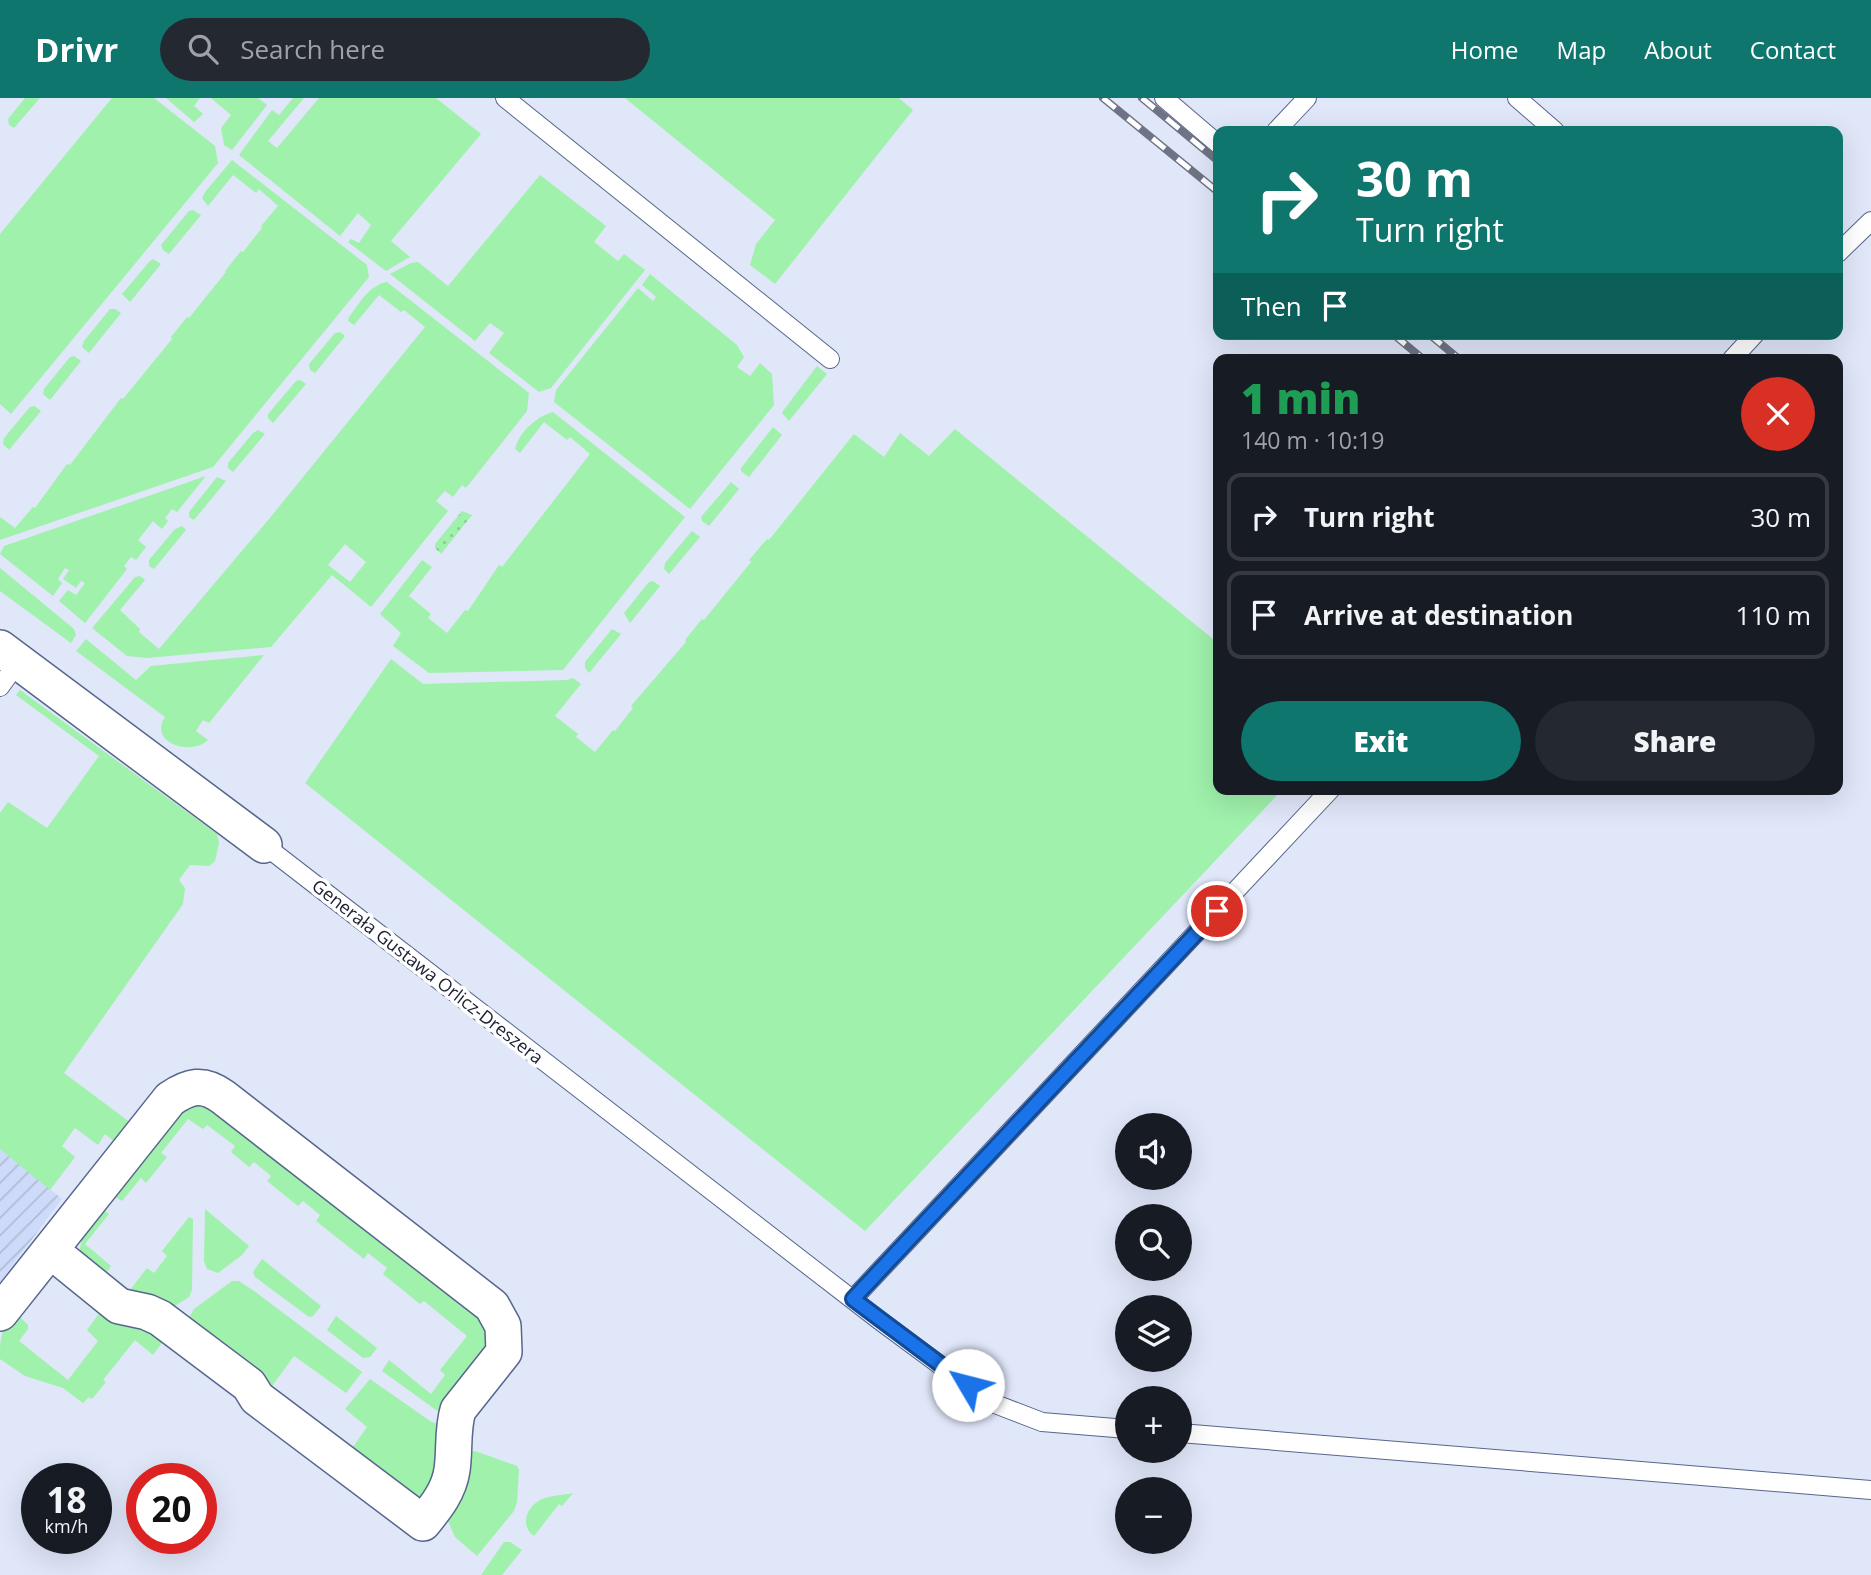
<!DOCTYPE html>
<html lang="en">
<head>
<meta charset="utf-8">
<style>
	body { margin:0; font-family:"Open Sans",sans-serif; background:#242831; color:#f1f3f6; height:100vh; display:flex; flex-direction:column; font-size:26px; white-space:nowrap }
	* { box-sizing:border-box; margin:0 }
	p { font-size:23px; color:#9ea1a6 }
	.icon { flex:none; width:38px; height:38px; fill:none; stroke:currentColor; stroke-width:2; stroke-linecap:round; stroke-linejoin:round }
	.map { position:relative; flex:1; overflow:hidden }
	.panel { position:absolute; left:1213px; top:256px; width:630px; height:441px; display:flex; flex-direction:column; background:#171b24; border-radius:14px; box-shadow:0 7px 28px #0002 }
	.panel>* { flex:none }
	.banner { position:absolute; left:1213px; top:28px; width:630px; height:214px; border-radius:14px; box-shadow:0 7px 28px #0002; background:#0f766e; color:#fff; overflow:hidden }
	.controls { position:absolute; left:1115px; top:1015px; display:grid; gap:14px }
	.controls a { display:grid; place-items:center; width:77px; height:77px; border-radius:50%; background:#171b24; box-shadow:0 7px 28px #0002; font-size:35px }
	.speed { position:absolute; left:21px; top:1365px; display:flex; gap:14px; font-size:35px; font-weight:700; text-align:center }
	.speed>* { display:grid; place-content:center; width:91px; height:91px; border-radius:50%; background:#171b24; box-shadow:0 7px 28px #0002; line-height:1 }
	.speed small { font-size:18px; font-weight:400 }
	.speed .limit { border:10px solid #d22; background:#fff; color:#111 }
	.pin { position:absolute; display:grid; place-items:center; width:60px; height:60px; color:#fff; margin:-30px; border:4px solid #fff; border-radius:50%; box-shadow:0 2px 7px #0007 }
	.me { position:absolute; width:77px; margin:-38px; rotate:307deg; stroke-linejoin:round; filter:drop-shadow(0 0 5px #0008) }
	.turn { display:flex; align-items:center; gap:24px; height:147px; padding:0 28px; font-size:32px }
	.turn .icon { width:91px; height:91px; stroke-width:2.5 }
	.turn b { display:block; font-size:49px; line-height:60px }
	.then { display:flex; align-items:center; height:66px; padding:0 28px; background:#0003; gap:14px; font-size:26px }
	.round { display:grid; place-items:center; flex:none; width:74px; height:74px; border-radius:37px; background:#242831 }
	.headline { display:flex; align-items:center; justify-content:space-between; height:119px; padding:0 28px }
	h1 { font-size:42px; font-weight:800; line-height:52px; color:#1e9e55 }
	.cta { display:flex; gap:14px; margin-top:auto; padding:14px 28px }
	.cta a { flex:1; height:80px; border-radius:42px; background:#0f766e; color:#fff; font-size:28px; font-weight:800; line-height:80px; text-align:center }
	.cta a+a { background:#242831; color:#f1f3f6 }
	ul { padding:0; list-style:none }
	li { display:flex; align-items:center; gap:21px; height:88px; margin:0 14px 10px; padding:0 14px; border:4px solid #363941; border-radius:14px }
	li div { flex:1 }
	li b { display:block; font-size:26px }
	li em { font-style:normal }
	header { display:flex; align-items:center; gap:42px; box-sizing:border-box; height:98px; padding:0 35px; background:#0f766e; color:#fff }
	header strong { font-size:33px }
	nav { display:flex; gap:38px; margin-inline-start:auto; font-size:24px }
	.search { width:490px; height:63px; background:#242831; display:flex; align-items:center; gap:18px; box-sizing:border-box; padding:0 24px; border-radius:38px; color:#9ea1a6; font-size:26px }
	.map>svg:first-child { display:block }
	.industrial { fill:url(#industrial-furrows) }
	.green { fill:#9ff1ab; fill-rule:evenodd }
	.garden { fill:url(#garden-dots) }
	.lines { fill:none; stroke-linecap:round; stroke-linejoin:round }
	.service-casing { stroke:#57668c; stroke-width:20 }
	.minor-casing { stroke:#57668c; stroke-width:38 }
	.service { stroke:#fff; stroke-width:18 }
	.minor { stroke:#fff; stroke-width:35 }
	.rail-casing { stroke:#6e7485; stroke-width:8 }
	.rail { stroke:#fff; stroke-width:5; stroke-dasharray:16; stroke-linecap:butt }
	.route-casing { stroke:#114b97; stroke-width:18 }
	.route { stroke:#1a73e8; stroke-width:12 }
	.labels { text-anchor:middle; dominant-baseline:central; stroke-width:7; stroke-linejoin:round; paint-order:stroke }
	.street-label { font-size:18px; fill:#1a2030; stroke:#fff }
</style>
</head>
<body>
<header>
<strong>Drivr</strong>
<div class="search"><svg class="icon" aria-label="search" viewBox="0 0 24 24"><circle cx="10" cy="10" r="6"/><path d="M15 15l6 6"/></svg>Search here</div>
<nav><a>Home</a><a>Map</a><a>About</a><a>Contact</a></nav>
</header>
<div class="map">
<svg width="1871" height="1477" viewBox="0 0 1871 1477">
	<defs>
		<pattern id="industrial-furrows" width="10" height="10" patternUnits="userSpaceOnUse" patternTransform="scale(1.75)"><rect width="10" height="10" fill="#cedaf9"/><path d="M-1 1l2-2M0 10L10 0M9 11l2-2" fill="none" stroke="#b0bbd6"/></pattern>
		<pattern id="garden-dots" width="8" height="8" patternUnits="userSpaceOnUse" patternTransform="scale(1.75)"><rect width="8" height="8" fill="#9ff1ab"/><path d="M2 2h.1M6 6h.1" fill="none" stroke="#88ce93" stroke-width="1.8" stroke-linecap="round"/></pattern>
	</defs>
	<rect width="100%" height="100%" fill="#e0e7f9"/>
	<path class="industrial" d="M0,1051L62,1101L0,1184Z"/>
	<g class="green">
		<path d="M25,0H40L14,30L9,27L8,21Z"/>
		<path d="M112,0H154L215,48L218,65L11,316L0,306V136Z"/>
		<path d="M166,0H200L194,8L203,16L194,24Z"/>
		<path d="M211,0H258L267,7L232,52L224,47L221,30L231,17Z"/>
		<path d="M293,0H304L268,43L277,50L319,0H436L481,36L391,143L410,159L386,173L348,144L351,141L359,145L371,127L358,115L340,138L239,57L272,12L279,17Z"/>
		<path d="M625,0H899L913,12L775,186L750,167L756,146L775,122Z"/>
		<path d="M232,62L367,167L369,179L213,369L0,442V419L15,430L33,409L35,410L67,366L70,367L121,300L123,301L172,241L171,239L187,219L189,220L226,174L225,173L241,153L243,154L262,130L261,128L278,108L259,91L256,95L233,77L208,108L202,100L205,94Z"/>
		<path d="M540,77L606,128L594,144L618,163L624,156L645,172L551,290L539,294L489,255L504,235L490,225L475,243L390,176L411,165L418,164L448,188Z"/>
		<path d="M193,112L201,117L169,156L163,152L161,147L189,113Z"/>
		<path d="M153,161L161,166L130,204L122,196L149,164Z"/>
		<path d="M650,176L737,247L744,259L737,269L750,278L760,265L772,276L774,307L690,411L554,304L556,292L638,190L653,203L656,199L642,187Z"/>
		<path d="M387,184L529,295L527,313L466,390L462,387L453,399L445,393L436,403L448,413L371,509L332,477L271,549L147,560L127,558L92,530L135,479L140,478L145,482L120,512L140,531L139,534L159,551L269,421L425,229L404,212L401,214L379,197L354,227L348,223L349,219C359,206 369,187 387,184ZM345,446L366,464L350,484L328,467Z"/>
		<path d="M110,211H115L121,215L89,255L82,249L84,243Z"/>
		<path d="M340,234L345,238L315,275L310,272L309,266L335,235Z"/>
		<path d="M74,258L81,263L50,302L43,296L44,291L70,259Z"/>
		<path d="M817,268L827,276L789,323L782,315L783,313Z"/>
		<path d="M300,282L306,286L273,325L268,320V316L296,283Z"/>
		<path d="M34,308L41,313L9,352L3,346L4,340L30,309Z"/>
		<path d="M553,314L685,419L563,572L429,575L393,548L401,535L380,516L422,462L432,469L409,498L431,516L428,520L447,535L465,512L468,513L499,467L502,469L590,356L570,339L567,342L544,324L520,355L515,351C520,333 536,319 553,314Z"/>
		<path d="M773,329L782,337L749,379L741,373V370Z"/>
		<path d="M955,331L1218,545V691H1283L865,1133L305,685L391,561L423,586L567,582L573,580L581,586L555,618L578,636L576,639L595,654L613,632L615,633L633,610L631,608L686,544L685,542L702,521L704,522L751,464L749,462L767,441L769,442L854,336L884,359L900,335L929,358Z"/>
		<path d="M258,332L265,336L233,374L228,370V365L253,335Z"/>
		<path d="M206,378L177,414L172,411L165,420L168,423L162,431L153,423L138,442L146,449L136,462L131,459L124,468L127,471L85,525L59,503L68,492L76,497L85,485L81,483L76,490L63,481L69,472L65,470L58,481L62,485L53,498L0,456L4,448Z"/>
		<path d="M217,379L226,383L194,422L189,419V414Z"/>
		<path d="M731,384L739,391L709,428L702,423L701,419Z"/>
		<path d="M182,428L186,432L154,471L149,468V462L175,431Z"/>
		<path d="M692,433L700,439L669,476L664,471L665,465Z"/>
		<path d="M0,470L74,531L76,537L71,545L0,493Z"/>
		<path d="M653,483L660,488L630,525L624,515L649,484Z"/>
		<path d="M612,531L621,536L589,575L585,570V564Z"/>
		<path d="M86,541L136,582L151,568L264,557L209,625L203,622L196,633L208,642C190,659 148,644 165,619L76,553Z"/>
		<path d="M20,592L217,736L219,745L215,763L209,768L190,767L179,782L185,790L183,806L64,975L131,1025L120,1048L105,1036L98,1047L75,1030L62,1048L75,1059L50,1092L0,1051V715L8,704L47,730L99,658L16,597Z"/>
		<path d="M197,999L484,1217L495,1240L444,1314L436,1312L382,1273L389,1262L431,1296L445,1277L440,1272L467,1238L424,1203L420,1206L383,1176L387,1170L368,1155L364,1161L316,1123L320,1117L303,1103L298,1108L267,1083L271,1078L254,1064L249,1069L231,1054L235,1048L207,1027L203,1031L188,1021L161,1055L167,1059L146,1085L141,1080L122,1103L112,1097L174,1010Z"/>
		<path d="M101,1110L109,1116L85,1146L111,1168L107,1174L130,1192L147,1170L154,1175L167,1158L162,1153L189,1119L193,1121L192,1192L189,1199L170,1211L132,1202L80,1161C78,1139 90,1127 101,1110Z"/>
		<path d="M205,1111L249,1148L242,1157L218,1175L207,1171L204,1163Z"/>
		<path d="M262,1161L321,1208L313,1218L309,1219L255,1179L253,1174Z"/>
		<path d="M232,1183H239L254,1193L362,1274L346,1295L294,1258L267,1295L187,1223L194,1211Z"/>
		<path d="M64,1185L164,1242L153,1257L135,1242L103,1282L106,1284L92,1301L89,1299L83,1305L63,1290L25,1278L0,1261C0,1244 0,1224 19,1218L28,1227V1231L19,1243L68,1282L98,1243L87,1232L100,1214Z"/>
		<path d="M336,1218L377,1250L370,1259L363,1260L327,1232Z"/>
		<path d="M370,1281L430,1323L442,1328L445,1361L422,1399H411L348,1356L367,1329L345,1311Z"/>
		<path d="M475,1353L517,1368L519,1372L517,1404L514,1413L477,1458L455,1439L447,1421L470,1354Z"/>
		<path d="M573,1395L562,1408L559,1406L534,1438C518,1427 528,1405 545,1400C554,1397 564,1397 573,1395Z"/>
		<path d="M504,1444H510L522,1452L502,1477H481Z"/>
	</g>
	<path class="garden" d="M462,413L472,417L441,456L435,450V446Z"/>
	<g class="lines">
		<g class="service-casing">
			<g id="service">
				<path d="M505,0L830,261"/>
				<path d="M1164,0L1218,46"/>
				<path d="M1517,0L1555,33"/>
				<path d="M1276,33L1307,0"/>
				<path d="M1838,155L1871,123"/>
				<path d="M1732,261L1755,236"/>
				<path d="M0,589L18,564"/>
				<path d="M264,747L879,1222L990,1304L1042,1324L1127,1331"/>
				<path d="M853,1201L1331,691"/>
				<path d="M1180,1335L1871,1392"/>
			</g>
		</g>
		<g class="minor-casing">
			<g id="minor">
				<path d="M0,550L264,747"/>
				<path d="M0,1215L170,1001C189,988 203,984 223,999L492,1208L503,1228L504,1254L458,1312C452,1332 455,1352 452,1372C449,1393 436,1409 423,1425L257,1300L249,1287L160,1220L147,1214L119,1208L50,1152"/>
			</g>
		</g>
		<use href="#service" class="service"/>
		<use href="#minor" class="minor"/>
		<g class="rail-casing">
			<g id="rail">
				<path d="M1103,0L1218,94"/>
				<path d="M1142,0L1218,63"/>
				<path d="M1393,236L1423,261"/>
				<path d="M1429,236L1459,261"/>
			</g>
		</g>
		<use href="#rail" class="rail"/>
	</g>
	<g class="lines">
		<g class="route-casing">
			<path id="route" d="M968,1287L853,1201L1217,813"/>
		</g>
		<use href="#route" class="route"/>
	</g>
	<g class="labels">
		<g class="street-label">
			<text transform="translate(428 873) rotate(38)">Generała Gustawa Orlicz-Dreszera</text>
		</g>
	</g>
</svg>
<div class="controls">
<a><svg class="icon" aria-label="sound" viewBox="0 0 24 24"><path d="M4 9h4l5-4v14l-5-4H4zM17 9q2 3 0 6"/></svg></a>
<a><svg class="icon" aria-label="search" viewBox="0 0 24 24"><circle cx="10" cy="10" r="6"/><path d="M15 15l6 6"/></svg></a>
<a><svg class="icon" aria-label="layers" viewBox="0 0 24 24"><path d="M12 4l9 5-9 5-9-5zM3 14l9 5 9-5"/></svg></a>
<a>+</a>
<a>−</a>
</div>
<div class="speed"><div>18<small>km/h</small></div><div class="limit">20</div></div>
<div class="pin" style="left:1217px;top:813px;background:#d93025"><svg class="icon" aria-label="arrive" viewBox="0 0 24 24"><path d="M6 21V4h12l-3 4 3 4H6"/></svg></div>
<svg class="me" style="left:968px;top:1287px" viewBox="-20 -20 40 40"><circle r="19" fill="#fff"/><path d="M0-13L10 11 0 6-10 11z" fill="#1a73e8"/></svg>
<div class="banner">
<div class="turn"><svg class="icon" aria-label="right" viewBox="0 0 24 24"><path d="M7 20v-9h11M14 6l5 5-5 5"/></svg><div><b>30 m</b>Turn right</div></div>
<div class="then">Then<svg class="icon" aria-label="arrive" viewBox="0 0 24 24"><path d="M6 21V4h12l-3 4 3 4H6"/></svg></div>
</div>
<section class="panel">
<div class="headline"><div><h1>1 min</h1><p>140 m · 10:19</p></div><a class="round" style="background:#d93025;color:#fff"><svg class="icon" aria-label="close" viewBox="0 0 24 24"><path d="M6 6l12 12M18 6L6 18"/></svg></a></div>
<ul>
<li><svg class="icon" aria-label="right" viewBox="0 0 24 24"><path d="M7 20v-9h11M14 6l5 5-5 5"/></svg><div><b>Turn right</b></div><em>30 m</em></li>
<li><svg class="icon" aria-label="arrive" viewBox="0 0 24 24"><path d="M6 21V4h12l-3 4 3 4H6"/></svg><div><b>Arrive at destination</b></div><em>110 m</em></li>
</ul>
<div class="cta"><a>Exit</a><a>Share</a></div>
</section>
</div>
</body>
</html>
